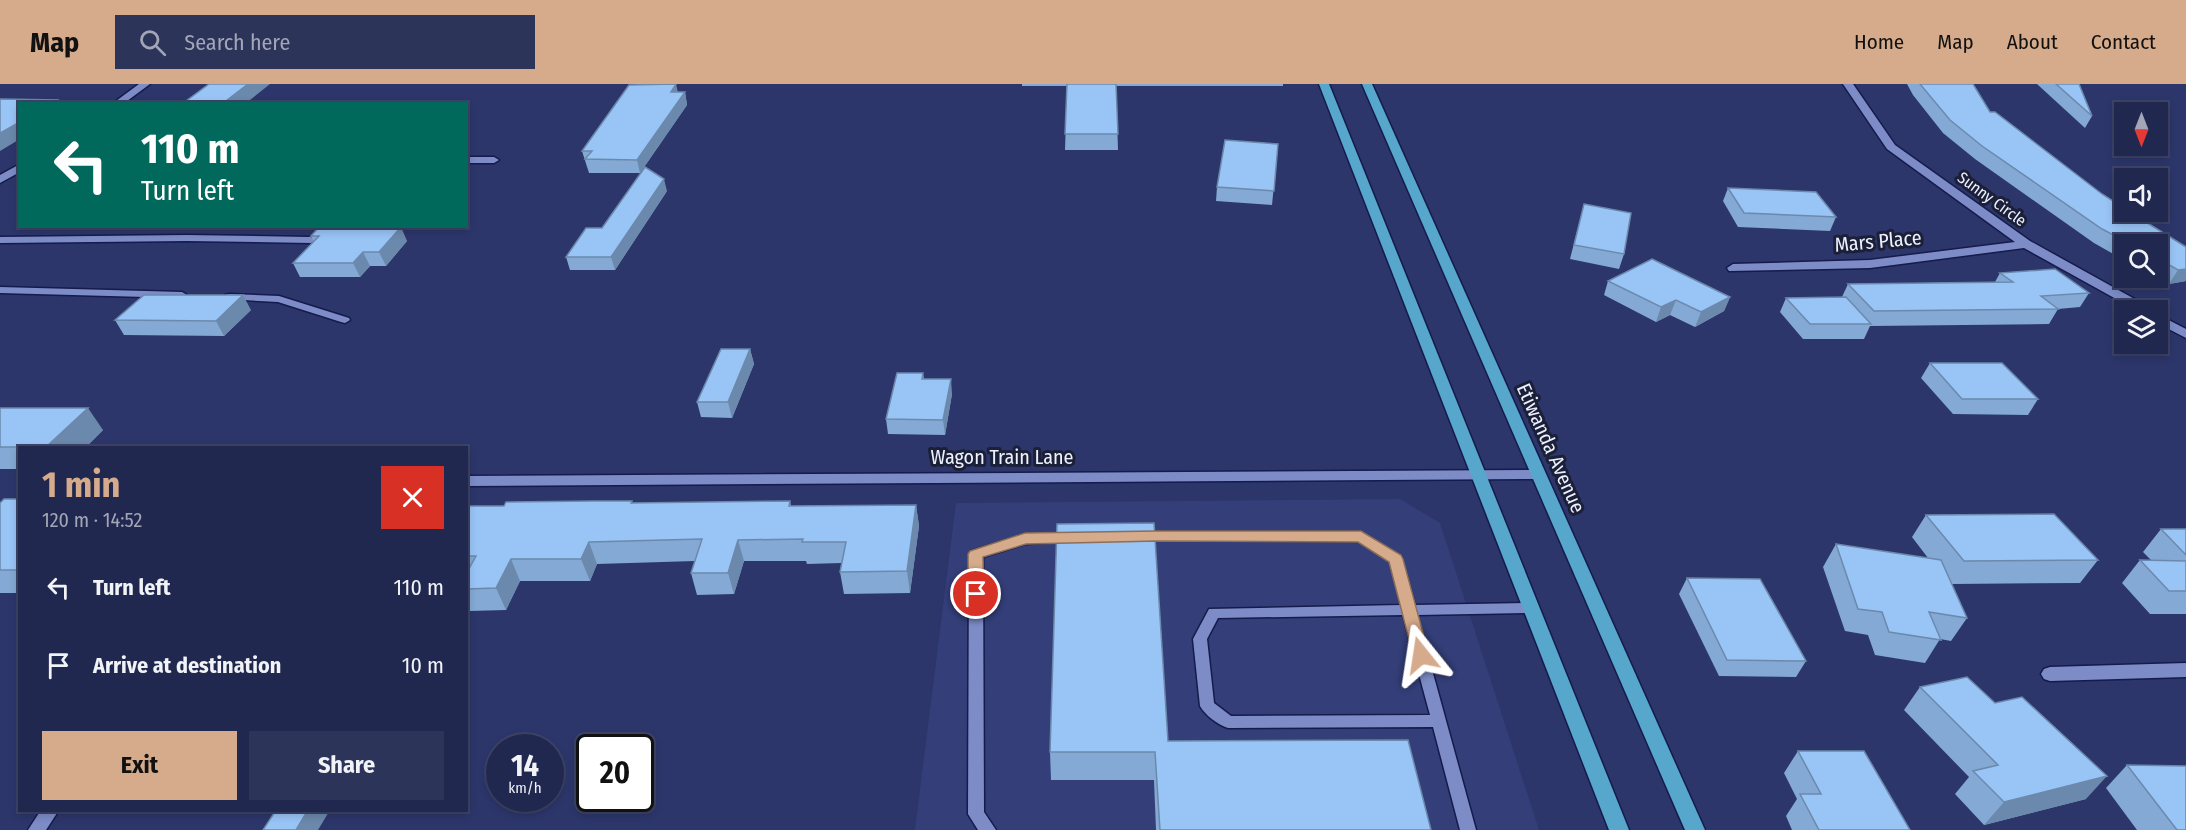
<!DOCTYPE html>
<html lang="en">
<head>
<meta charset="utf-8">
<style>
	body { margin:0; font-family:"Fira Sans Condensed",sans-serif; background:#2d345a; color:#f1f3f6; height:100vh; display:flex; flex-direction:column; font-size:22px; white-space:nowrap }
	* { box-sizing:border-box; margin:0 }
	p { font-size:20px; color:#a2a6b7 }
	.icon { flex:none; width:33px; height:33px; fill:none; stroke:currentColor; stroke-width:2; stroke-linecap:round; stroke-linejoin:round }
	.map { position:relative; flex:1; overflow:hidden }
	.drawer { position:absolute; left:18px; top:362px; width:450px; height:366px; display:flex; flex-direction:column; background:#212850; border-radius:0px; box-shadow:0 3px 9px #0003,0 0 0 2px #3e4467 }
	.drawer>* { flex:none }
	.hud { position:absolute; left:18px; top:18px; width:450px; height:126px; border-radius:0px; box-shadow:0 3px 9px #0003,0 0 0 2px #3e4467; background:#00695c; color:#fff; overflow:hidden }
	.needle { width:39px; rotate:180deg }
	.fabs { position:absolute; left:2114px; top:18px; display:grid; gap:12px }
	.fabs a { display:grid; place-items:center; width:54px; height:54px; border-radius:0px; background:#212850; box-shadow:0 3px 9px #0003,0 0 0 2px #3e4467; font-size:30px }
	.speed { position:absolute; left:486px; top:650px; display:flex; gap:12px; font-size:30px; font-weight:700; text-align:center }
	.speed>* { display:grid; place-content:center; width:78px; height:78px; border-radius:50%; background:#212850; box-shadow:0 3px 9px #0003,0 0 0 2px #3e4467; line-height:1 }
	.speed small { font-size:15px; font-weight:400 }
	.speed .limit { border:3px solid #111; border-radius:9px; background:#fff; color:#111 }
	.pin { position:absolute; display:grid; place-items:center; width:51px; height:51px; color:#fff; margin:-26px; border:3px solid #fff; border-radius:50%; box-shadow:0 2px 6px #0007 }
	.me { position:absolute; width:66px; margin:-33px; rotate:345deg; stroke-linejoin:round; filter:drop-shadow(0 0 4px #0008) }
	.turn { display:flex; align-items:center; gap:21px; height:126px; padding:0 24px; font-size:27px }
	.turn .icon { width:78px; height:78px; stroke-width:2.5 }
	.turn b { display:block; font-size:42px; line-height:51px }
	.round { display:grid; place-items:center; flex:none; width:63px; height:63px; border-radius:0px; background:#2d345a }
	.overview { display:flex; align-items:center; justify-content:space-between; height:102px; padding:0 24px }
	h1 { font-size:36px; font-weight:700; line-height:45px; color:#d6ab8b }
	.button { display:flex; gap:12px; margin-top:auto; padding:12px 24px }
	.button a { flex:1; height:69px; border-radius:0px; background:#d6ab8b; color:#111; font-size:24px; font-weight:700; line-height:69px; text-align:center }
	.button a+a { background:#2d345a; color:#f1f3f6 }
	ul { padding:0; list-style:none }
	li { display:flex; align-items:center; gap:18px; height:78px; padding:0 24px }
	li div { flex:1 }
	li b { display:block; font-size:22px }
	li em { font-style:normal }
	header { display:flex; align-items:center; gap:36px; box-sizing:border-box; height:84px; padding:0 30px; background:#d6ab8b; color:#111 }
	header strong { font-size:28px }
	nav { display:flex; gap:33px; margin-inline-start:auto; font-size:21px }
	.search { width:420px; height:54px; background:#2d345a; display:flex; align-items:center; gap:15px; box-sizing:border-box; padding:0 21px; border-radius:0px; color:#a2a6b7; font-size:22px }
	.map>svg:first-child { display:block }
	.built { fill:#343f7a }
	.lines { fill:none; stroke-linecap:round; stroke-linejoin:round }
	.service-casing { stroke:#151b4c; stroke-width:3 }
	.minor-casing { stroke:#151b4c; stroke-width:3 }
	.primary-casing { stroke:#151b4c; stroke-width:3 }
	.service { fill:#7d8cc7; fill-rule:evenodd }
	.minor { fill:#7d8cc7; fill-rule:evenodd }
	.primary { fill:#57a6cc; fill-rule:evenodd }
	.wall { fill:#84a9d4 }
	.shaded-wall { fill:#6b89ac }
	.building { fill:#99c4f6; stroke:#6b89ac; stroke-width:1.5 }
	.route { fill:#d6ab8b; stroke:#8b6f5a; stroke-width:1.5 }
	.labels { text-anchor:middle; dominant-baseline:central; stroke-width:6; stroke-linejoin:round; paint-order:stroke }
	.far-street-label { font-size:16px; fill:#edf1fe; stroke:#1b2038 }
	.street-label { font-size:20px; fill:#edf1fe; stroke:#1b2038 }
</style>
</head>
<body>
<header>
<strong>Map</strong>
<div class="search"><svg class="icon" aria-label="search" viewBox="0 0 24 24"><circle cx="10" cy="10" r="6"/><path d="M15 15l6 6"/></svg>Search here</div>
<nav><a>Home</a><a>Map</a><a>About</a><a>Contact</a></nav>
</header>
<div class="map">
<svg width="2186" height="746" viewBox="0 0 2186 746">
	<rect width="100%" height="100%" fill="#2c366a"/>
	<path class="built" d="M1400,415L1440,439L1539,746H915L956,419Z"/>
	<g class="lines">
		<g class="service-casing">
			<g id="service">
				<path d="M187,151L311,153L316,156L311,159L187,157L0,159V153Z"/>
				<path d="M0,203L182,208L187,211L182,214L0,209Z"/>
				<path d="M229,210L279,212L349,234L350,236L345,239L341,238L278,218L225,215V211Z"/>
				<path d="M1139,448H1361L1401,472L1415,521L1530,519L1535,520L1537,524L1535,528L1530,529L1417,531L1476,746H1460L1433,643L1228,644C1218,641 1205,631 1200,622L1193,555L1209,525L1401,521L1390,477L1358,457L1139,456L1134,455L1133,452L1134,449ZM1403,531L1430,631L1231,632L1214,619L1207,555L1218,534Z"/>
				<path d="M1071,449L1076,451L1077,454L1076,457L1025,460L983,473L984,728L996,746H978L968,730L969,470L971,467L1025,450Z"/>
				<path d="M41,726H59L46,746H28Z"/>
			</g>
		</g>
		<g class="minor-casing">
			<g id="minor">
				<path d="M139,0H150L123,20H112Z"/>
				<path d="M1843,0H1853L1895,61L2030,157L2149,223L2150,226H2136L2024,164L1870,184L1729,187L1727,184L1733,180L1870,176L2015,158L1887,65Z"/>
				<path d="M466,73H494L499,76L494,79H466Z"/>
				<path d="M20,80V88L0,99V91Z"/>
				<path d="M2157,230L2186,245V254L2157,239Z"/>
				<path d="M1538,386L1543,387L1546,391L1543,395L466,402V392Z"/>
				<path d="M2186,579V593L2050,597L2044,595L2041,590L2044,585L2050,583Z"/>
			</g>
		</g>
		<g class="primary-casing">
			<g id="primary">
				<path d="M1319,0H1329L1629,746H1609Z"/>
				<path d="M1362,0H1372L1705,746H1685Z"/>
			</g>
		</g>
		<use href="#service" class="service"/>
		<use href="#minor" class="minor"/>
		<use href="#primary" class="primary"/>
	</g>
	<g class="wall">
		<path d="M1022,0H1283V2H1116L1118,66H1065L1067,2H1022Z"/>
		<path d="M1907,0H1973L1990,28L2102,110L2186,163V197L2169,200L2156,194H2157V160H2124V176L2094,159L1975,75L1943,49L1913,11Z"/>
		<path d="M2037,0H2079L2092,32L2085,44Z"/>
		<path d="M678,8H685L687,21L640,89H589L582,67Z"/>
		<path d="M1278,60L1272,121L1216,117L1217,103Z"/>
		<path d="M1728,104L1836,133L1830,147L1738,143L1723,117Z"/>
		<path d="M667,107L615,186H570L566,173Z"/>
		<path d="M1584,120L1624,170L1619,185L1570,175Z"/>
		<path d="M320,142H382L381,143L407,157L386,182H370L360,193H300L293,179L314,158L311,152Z"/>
		<path d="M2000,189L2089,209L2080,223L2058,225L2049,240L1870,242L1864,255H1803L1780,228L1786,214L1842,213L1848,200L1995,198Z"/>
		<path d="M1608,197L1730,213L1724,227L1695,243L1670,231L1656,238L1604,211Z"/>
		<path d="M251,226L224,252L124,251L115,236Z"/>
		<path d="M750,265L754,280L732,334L701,333L697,318Z"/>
		<path d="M1930,279L2038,315L2028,331L1953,330L1921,294Z"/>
		<path d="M923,289L924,295L952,310L945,351L888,350L886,335Z"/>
		<path d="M0,324L103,346L86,363H20V385H0Z"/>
		<path d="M20,415V509H0V419Z"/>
		<path d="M790,417L791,422L916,421L919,442L910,509L844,510L840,488L842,479L807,480L806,477H744L734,510L697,511L691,489L695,477L597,480L590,497H520L506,526L469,527L466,521V422H504Z"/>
		<path d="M1926,431L2098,476L2080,499L1951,500L1967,534L1951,557L1940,555L1925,579L1875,571L1868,551L1845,547L1823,483L1836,460L1928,474L1912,453Z"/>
		<path d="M2161,445H2186V530H2150L2122,499L2140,476L2152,477L2143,468Z"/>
		<path d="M1687,494L1806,577L1796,593L1719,592L1679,510Z"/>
		<path d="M1920,603L2086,715L1984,741L1955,710L1969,693L1904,626Z"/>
		<path d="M1168,657L1431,746H1156L1154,696H1051L1050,668Z"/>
		<path d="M1798,667L1910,746H1792L1786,732L1797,715L1784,689Z"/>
		<path d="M2127,681L2186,746H2137L2106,704Z"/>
	</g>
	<g class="shaded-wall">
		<path d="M248,0H270L245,20H222Z"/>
		<path d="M676,0L679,13L671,8Z"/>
		<path d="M685,8L687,21L640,89L637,76Z"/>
		<path d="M57,16L59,20H50Z"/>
		<path d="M20,38V55L0,67V49Z"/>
		<path d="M664,95L667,107L615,186L611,173Z"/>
		<path d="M401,143L407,157L386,182L379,168Z"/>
		<path d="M363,168L370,182L360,193L353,179Z"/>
		<path d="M2186,185V197L2169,200L2178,186Z"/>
		<path d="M243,211L251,226L224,252L216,237Z"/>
		<path d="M1730,213L1724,227L1695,243L1701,228Z"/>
		<path d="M1676,216L1670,231L1656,238L1661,223Z"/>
		<path d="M750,265L754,280L732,334L728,318Z"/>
		<path d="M951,295L952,310L945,351L943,336Z"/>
		<path d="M88,324L103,346L86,363H46Z"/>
		<path d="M916,421L919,442L910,509L907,487Z"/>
		<path d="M738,456L744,477L734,510L728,489Z"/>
		<path d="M589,458L597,480L590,497L581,475Z"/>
		<path d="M511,475L520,497L506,526L496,504Z"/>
		<path d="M2107,692L2086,715L1984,741L2004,718Z"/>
		<path d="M308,726H330L318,746H296Z"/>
	</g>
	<g class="building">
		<path d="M209,0H248L222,20H182Z"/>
		<path d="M676,0L671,8H685L637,76L585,75L592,67H582L629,1Z"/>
		<path d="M1067,0H1116L1118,50H1065Z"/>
		<path d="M1920,0H1973L1990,28H1995L2102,110L2124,124V128H2130L2186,163V185L2178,186L2157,174V160H2131L2102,145L1982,62L1950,36Z"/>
		<path d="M2056,0H2079L2092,32Z"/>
		<path d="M0,15L57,16L50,20H20V38L0,49Z"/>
		<path d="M1225,56L1278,60L1274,107L1217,103Z"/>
		<path d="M645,83L664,95L611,173H566L586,144H602Z"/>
		<path d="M1728,104L1816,108L1836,133L1744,129Z"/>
		<path d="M1584,120L1631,129L1624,170L1574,161Z"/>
		<path d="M320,142H363L362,143H401L379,168H363L353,179H293L319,152H311Z"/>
		<path d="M1652,175L1730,213L1701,228L1676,216L1661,223L1608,197Z"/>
		<path d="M2055,185L2089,209L2041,212L2058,225L1874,227L1848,200L2013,198L2000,189Z"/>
		<path d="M144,211H243L216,237L115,236Z"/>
		<path d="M1846,213L1871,240H1810L1786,214Z"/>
		<path d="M721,265H750L728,318H697Z"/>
		<path d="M1930,279H2002L2038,315H1962Z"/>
		<path d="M897,289H923L922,295H951L943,336L886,335Z"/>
		<path d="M0,324H88L46,363H0Z"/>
		<path d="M4,415H20V486H0V419Z"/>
		<path d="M593,417H632L631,419L790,417L789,422L916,421L907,487L840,488L846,458H802L803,455L738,456L728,489H691L702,455L589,458L581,475H511L496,504L466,505V490L476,472H466V422H504L506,418Z"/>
		<path d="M2054,430L2098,476L1964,477L1926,431Z"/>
		<path d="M1154,439L1168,657L1408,656L1431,746H1160L1155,668H1050L1057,440Z"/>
		<path d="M2161,445H2186V471Z"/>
		<path d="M1836,460L1941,476L1967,534L1929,528L1941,556L1889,548L1882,528L1858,525Z"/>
		<path d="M2140,476L2186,477V507H2169Z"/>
		<path d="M1687,494L1760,495L1806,577L1727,576Z"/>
		<path d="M1967,593L1995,619L2022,613L2107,692L2004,718L1973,687L1998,681L1920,603Z"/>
		<path d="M1798,667H1864L1910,746H1819L1800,710H1821Z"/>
		<path d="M2127,681L2186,682V746H2177Z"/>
		<path d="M276,726H308L296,746H263Z"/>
	</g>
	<path class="route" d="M1157,447H1361L1401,471L1403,475L1429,571L1427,575L1421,577L1415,575L1413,571L1389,478L1358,458L1157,457L1026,460L983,473L984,510L981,514H970L968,510V470L970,467L1025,449Z"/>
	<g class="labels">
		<g class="far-street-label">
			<text transform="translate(1992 115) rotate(36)">Sunny Circle</text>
		</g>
		<g class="street-label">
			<text transform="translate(1878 157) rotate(-5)">Mars Place</text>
			<text transform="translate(1551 364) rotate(66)">Etiwanda Avenue</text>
			<text x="1002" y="373">Wagon Train Lane</text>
		</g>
	</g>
</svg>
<div class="fabs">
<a><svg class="needle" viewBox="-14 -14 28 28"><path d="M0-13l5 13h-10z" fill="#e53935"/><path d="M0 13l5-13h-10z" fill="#a2a6b7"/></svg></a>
<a><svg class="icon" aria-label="sound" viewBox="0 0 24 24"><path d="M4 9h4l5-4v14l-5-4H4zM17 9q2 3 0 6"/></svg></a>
<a><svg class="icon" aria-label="search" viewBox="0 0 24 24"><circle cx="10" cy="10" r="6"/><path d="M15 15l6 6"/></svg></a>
<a><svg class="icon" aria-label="layers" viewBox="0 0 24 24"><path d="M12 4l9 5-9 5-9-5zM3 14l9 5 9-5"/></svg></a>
</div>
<div class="speed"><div>14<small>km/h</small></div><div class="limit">20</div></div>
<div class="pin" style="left:976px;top:510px;background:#d93025"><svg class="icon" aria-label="arrive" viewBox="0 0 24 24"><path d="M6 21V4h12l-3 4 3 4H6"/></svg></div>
<svg class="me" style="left:1421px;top:571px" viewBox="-20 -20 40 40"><path d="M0-17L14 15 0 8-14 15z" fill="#d6ab8b" stroke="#fff" stroke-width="4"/></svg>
<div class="hud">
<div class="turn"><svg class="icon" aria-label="left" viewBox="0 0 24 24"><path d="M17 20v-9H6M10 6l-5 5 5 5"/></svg><div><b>110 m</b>Turn left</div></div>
</div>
<section class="drawer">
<div class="overview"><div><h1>1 min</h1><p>120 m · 14:52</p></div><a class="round" style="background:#d93025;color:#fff"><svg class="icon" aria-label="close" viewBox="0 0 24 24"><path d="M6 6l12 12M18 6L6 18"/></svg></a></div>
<ul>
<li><svg class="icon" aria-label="left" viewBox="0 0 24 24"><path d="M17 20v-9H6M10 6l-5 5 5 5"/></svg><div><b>Turn left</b></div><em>110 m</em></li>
<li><svg class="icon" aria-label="arrive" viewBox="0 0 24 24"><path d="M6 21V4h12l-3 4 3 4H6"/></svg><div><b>Arrive at destination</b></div><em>10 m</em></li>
</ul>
<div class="button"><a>Exit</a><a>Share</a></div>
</section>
</div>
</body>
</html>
